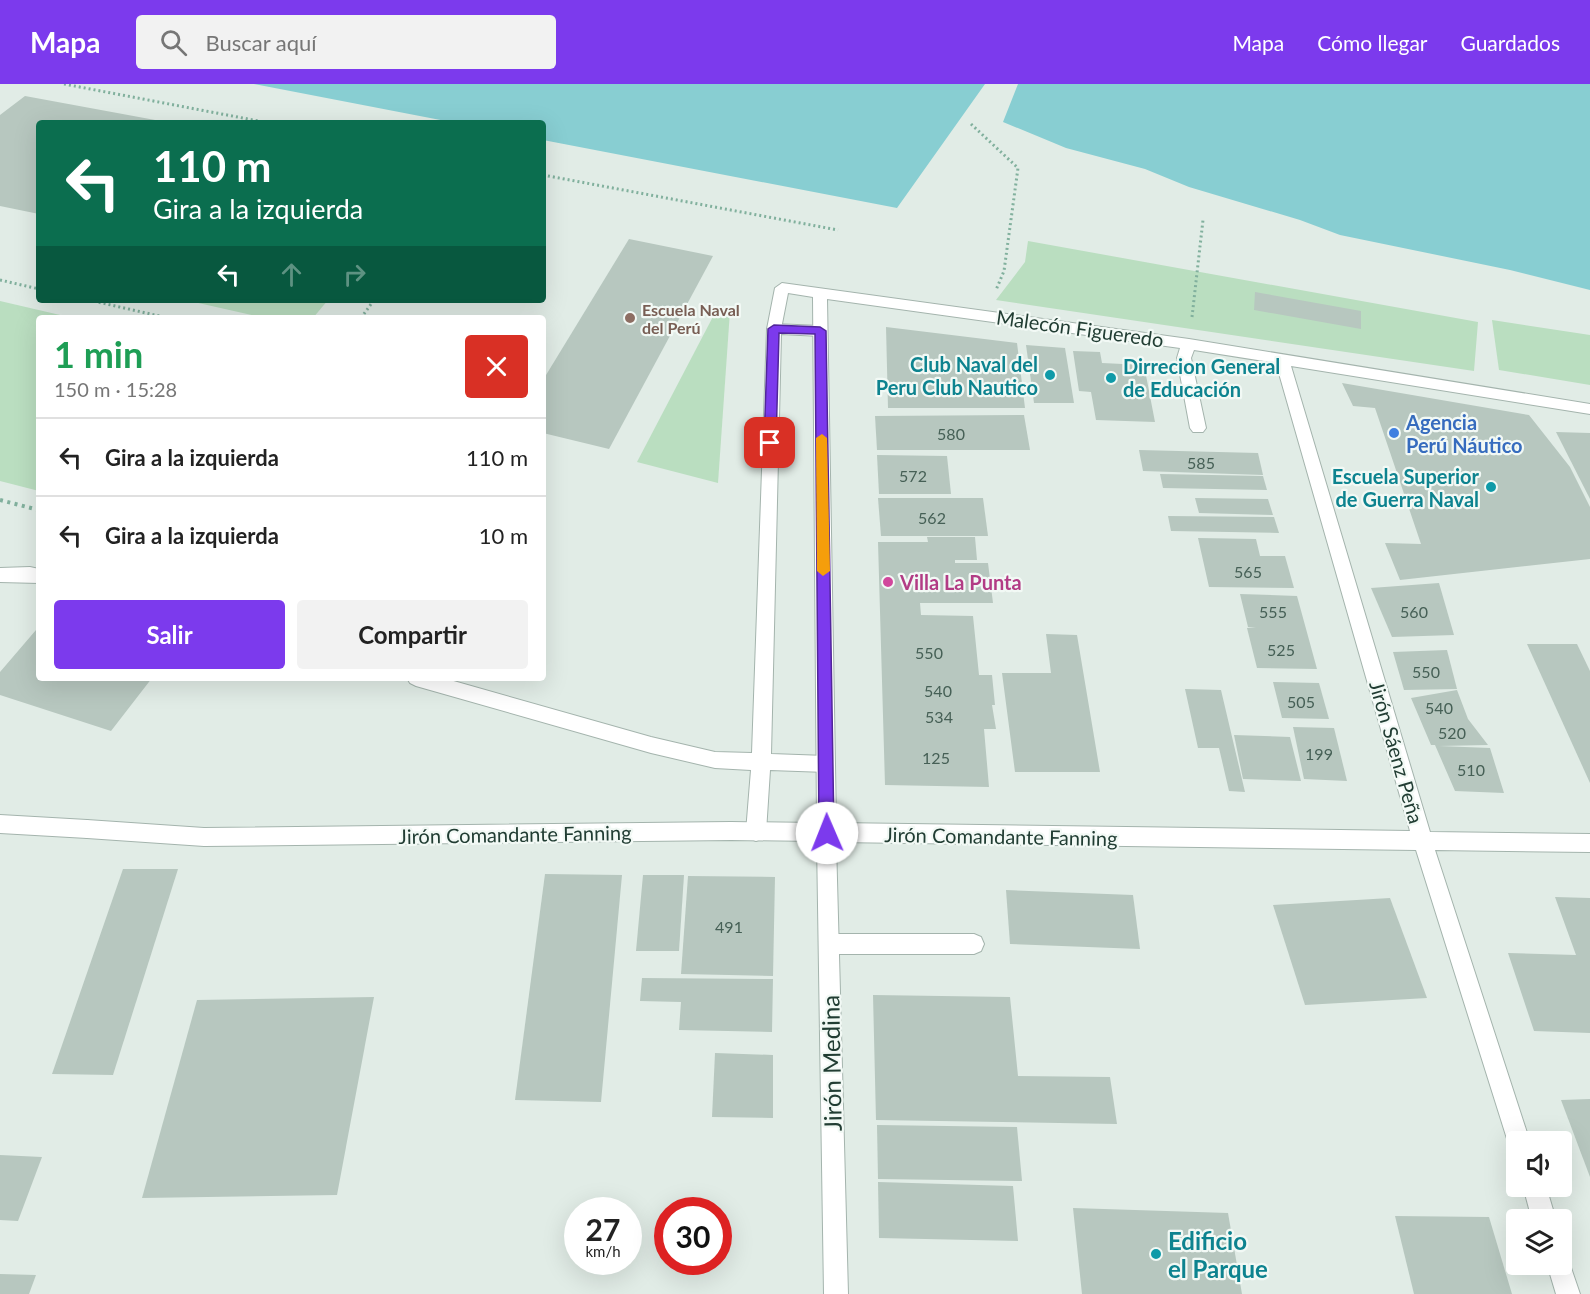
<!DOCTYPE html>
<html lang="es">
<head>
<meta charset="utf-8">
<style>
	body { margin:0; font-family:Lato,sans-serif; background:#f2f2f2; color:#222; height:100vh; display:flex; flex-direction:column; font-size:22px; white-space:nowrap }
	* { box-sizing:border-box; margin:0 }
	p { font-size:20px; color:#767676 }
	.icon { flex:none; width:33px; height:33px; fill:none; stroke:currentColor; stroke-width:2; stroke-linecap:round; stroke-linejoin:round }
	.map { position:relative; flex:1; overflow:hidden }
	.drawer { position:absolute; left:36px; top:231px; width:510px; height:366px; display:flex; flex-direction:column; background:#fff; border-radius:6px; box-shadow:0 6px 24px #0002 }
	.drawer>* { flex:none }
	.guide { position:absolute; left:36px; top:36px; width:510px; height:183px; border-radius:6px; box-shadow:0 6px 24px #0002; background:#0b6e4f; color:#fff; overflow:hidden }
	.buttons { position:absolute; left:1506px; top:1047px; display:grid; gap:12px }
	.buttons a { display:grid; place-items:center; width:66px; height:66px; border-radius:6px; background:#fff; box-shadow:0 6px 24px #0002; font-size:30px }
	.speed { position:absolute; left:564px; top:1113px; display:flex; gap:12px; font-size:30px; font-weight:700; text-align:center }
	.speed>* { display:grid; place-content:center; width:78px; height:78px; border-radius:50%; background:#fff; box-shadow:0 6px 24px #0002; line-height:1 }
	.speed small { font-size:15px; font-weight:400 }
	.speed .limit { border:9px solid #d22; background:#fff; color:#111 }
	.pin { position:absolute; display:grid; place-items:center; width:51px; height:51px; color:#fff; margin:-26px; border-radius:12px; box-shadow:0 3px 9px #0006 }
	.me { position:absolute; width:66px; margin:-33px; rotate:359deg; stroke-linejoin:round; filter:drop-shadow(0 0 4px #0008) }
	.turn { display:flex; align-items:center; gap:21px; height:126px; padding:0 18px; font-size:27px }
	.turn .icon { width:78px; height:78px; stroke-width:2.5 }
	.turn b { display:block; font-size:42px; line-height:51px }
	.lanes { display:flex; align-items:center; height:57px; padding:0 18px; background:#0003; justify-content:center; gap:30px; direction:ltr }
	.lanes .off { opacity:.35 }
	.round { display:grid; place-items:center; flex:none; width:63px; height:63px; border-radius:6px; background:#f2f2f2 }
	.summary { display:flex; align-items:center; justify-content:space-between; height:102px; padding:0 18px }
	h1 { font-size:36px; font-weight:700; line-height:45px; color:#1e9e55 }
	.primary-button { display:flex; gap:12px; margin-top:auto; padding:12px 18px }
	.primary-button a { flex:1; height:69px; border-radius:6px; background:#7c3aed; color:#fff; font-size:24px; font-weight:700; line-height:69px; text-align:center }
	.primary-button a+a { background:#f2f2f2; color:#222 }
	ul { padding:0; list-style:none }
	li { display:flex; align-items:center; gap:18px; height:78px; padding:0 18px; border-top:2px solid #e0e0e0 }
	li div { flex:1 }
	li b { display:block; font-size:22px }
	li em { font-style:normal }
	header { display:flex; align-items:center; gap:36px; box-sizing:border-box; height:84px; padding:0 30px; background:#7c3aed; color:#fff }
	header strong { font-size:28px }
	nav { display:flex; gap:33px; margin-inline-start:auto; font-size:21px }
	.search { width:420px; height:54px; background:#f2f2f2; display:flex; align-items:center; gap:15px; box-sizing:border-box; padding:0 21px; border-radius:6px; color:#767676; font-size:22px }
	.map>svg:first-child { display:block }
	.green { fill:#badec0 }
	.water { fill:#88ced2 }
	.building { fill:#b7c7bf }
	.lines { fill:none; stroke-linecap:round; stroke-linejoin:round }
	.lane-casing { stroke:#a4b4ad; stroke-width:2 }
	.street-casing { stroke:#a4b4ad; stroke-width:2 }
	.path-far1 { stroke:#81b09d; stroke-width:3; stroke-dasharray:2 3; stroke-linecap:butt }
	.path { stroke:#81b09d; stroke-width:4; stroke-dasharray:3 4.5; stroke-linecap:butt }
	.lane { fill:#fff; fill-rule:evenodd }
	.street { fill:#fff; fill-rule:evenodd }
	.route { fill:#7c3aed; stroke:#51269a; stroke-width:1.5 }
	.slow { fill:#f59e0b }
	.education-dot { fill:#8d6e63; stroke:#f2f9f5; stroke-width:2 }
	.culture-dot { fill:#0f9aa8; stroke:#f2f9f5; stroke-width:2 }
	.shop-dot { fill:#3f7fe0; stroke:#f2f9f5; stroke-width:2 }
	.hotel-dot { fill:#d1479c; stroke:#f2f9f5; stroke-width:2 }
	.labels { text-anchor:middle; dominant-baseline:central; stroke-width:4.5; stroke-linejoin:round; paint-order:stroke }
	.far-education-label { font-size:16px; font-weight:bold; fill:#785e54; stroke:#f2f9f5; text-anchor:start }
	.number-label { font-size:16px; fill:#466056 }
	.street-label { font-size:20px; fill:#213d33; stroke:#f2f9f5 }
	.culture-label { font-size:20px; font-weight:bold; fill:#0d838f; stroke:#f2f9f5; text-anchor:end }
	.shop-label { font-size:20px; font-weight:bold; fill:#366cbe; stroke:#f2f9f5; text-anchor:start }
	.hotel-label { font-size:20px; font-weight:bold; fill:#b23c85; stroke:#f2f9f5; text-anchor:start }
	.near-street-label { font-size:24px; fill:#213d33; stroke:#f2f9f5 }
	.near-culture-label { font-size:24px; font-weight:bold; fill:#0d838f; stroke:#f2f9f5; text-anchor:start }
</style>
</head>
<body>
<header>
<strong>Mapa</strong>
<div class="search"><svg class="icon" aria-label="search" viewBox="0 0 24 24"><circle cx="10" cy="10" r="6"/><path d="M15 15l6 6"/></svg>Buscar aquí</div>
<nav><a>Mapa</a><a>Cómo llegar</a><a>Guardados</a></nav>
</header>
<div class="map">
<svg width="1590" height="1210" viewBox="0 0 1590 1210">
	<rect width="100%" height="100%" fill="#e1ece6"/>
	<g class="green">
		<path d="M1028,157L1478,238L1474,287L996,216L1025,178Z"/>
		<path d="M185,216H328L313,234H265Z"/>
		<path d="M0,217L73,234H39V407L0,397Z"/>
		<path d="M717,225L730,227L718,399L637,378Z"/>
		<path d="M1492,236L1590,251V301L1499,286Z"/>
	</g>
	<g class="water">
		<path d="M254,0H985L897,124L543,56V39H456Z"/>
		<path d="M1018,0H1590V206L1510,186L1340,151L1300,136L1189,103L1145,85L1066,64L1003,38Z"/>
	</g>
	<g class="building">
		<path d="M25,12L166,38V39H39V130L0,122V31Z"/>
		<path d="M629,155L713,172L609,365L543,349V296Z"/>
		<path d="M1255,208L1361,227V245L1254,226Z"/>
		<path d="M886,243L1017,259L1025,324H888Z"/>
		<path d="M1026,261L1065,264L1074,319H1034Z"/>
		<path d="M1073,267L1100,268L1102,279L1144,281L1155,338L1096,336L1091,308L1079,307Z"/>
		<path d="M1342,299L1529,331L1570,383L1590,423V475L1400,496L1385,459L1421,460L1375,324L1353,322Z"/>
		<path d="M1024,331L1030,366H877L875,332Z"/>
		<path d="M1556,348L1590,349V415Z"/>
		<path d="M1139,366L1258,369L1263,391L1143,387Z"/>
		<path d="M877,371L947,372L951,410H879Z"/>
		<path d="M1160,390L1263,392L1267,406L1163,404Z"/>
		<path d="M878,414H983L988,452H881Z"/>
		<path d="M1195,414L1268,415L1273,431L1199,429Z"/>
		<path d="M1168,432L1274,433L1279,449L1171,447Z"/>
		<path d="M927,453H975L977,476H955V479H988L993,519H920L921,531L973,532L979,591H992L995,621H992L996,645H984L989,703L885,701L878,458H928Z"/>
		<path d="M1198,454L1256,455L1260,472H1285L1294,504L1209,503Z"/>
		<path d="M1439,499L1454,551L1392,553L1371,504Z"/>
		<path d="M1240,510L1297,512L1317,585L1257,584L1247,544L1256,543H1248Z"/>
		<path d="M36,546H39V594H152L111,647L0,611V588Z"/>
		<path d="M1046,550L1077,551L1100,688H1015L1002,589H1051Z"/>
		<path d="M1527,560H1577L1590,587V699Z"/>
		<path d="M1447,566L1457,605L1404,606L1393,568Z"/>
		<path d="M1273,598L1319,599L1329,635L1282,634Z"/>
		<path d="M1185,605L1221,606L1245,708L1229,707L1219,664H1198Z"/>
		<path d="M1457,606L1468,635L1488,661L1439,662L1490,664L1504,709L1455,707L1435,661H1431L1411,614Z"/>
		<path d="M1293,643L1334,644L1347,697L1304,695Z"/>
		<path d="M1234,651L1290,653L1301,697L1243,695Z"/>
		<path d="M123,785H178L113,991L52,990Z"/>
		<path d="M545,790L622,791L601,1018L515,1016Z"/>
		<path d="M643,791H684L679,867H636Z"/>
		<path d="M688,792L775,793L773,892L681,890Z"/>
		<path d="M1006,806L1133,811L1140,865L1010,860Z"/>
		<path d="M1555,813L1590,814V949L1534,947L1508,869L1576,871Z"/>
		<path d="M1390,814L1427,914L1305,921L1273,821Z"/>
		<path d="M642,894L773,895L772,948L679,946L681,918L640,917Z"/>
		<path d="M873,911L1010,913L1018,992L1110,993L1117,1040L876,1036Z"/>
		<path d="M374,913L337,1111L142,1114L197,916Z"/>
		<path d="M715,969L773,971V1034L712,1033Z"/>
		<path d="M1590,1015V1093L1561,1016Z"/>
		<path d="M877,1041L1017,1043L1022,1097L878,1095Z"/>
		<path d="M0,1071L42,1073L18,1137L0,1136Z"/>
		<path d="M878,1098L1013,1102L1018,1157L879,1154Z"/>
		<path d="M1073,1124L1228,1129L1242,1210H1082Z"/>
		<path d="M1395,1132L1489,1133L1512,1210H1414Z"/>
		<path d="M0,1190L36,1191L29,1210H0Z"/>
	</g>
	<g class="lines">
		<g class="lane-casing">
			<g id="lane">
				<path d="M774,240L820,242L827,247L820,252L781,250L771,670L826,672L833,674L835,680L833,686L826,688L770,686L766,748L763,754L756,757L749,754L746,748L751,686L715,684L651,669L416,602L410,599L407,594H443L651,653L715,668L752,669L767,245Z"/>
				<path d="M30,483L39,485V499L0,498V484Z"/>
				<path d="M0,731L87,736L94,739L97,745L94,751L87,754L0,749Z"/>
				<path d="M829,850H974L981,853L984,860L981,867L974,870H829L822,867L819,860L822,853Z"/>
			</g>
		</g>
		<g class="street-casing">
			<g id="street">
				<path d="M782,199L1189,255L1590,320V330L1291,282L1430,748L1590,750V768L1435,766L1530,1058H1516V1068L1511,1066L1508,1058L1416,766L836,758L848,1210H824L817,757L731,756L204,762L87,754L80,751L77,745L80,739L87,736L204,744L731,738L817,739L813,213L788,209L781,245L774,250L769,248L767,245L775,204ZM827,215L1180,264L1177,274L1190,344L1193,348H1203L1206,344L1191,274L1194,266L1276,279L1410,747L836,739Z"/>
				<path d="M1523,1102H1546L1556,1136H1532Z"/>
				<path d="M1562,1169L1567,1172L1580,1210H1556L1547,1180H1562Z"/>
			</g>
		</g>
		<g class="path-far1">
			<path d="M64,0L269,39"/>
			<path d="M971,40L1018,84L1004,187L996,206"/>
			<path d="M543,91L838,146"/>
			<path d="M0,196L39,205"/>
			<path d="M89,216L168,234"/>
			<path d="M1192,233L1203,136"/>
			<path d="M361,234L374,216"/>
		</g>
		<path class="path" d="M0,416L39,426"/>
		<use href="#lane" class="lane"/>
		<use href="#street" class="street"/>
	</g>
	<path class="route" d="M774,241L820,243L826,247L834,749L832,754L827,756L822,754L819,749L815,250L779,249L776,359L770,363L764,359L768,245Z"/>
	<path class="slow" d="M822,350L827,354L830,487L823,492L817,487L816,354Z"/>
	<circle class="education-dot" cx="630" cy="234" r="6"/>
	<g class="culture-dot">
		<circle cx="1050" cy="291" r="6"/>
		<circle cx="1111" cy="294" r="6"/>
		<circle cx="1491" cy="403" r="6"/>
		<circle cx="1156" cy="1170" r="6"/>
	</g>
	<circle class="shop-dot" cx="1394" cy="349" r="6"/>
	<circle class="hotel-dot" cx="888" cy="498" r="6"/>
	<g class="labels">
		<g class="far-education-label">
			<text x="642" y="225">Escuela Naval<tspan x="642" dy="18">del Perú</tspan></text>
		</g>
		<g class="number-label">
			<text x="951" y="349">580</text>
			<text x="1201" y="378">585</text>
			<text x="913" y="391">572</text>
			<text x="932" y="433">562</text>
			<text x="1248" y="487">565</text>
			<text x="1273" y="527">555</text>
			<text x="1414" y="527">560</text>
			<text x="1281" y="565">525</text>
			<text x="929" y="568">550</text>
			<text x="1426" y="587">550</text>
			<text x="938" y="606">540</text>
			<text x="1301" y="617">505</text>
			<text x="1439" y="623">540</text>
			<text x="939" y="632">534</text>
			<text x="1452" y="648">520</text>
			<text x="1319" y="669">199</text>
			<text x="936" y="673">125</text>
			<text x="1471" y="685">510</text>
			<text x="729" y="842">491</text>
		</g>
		<g class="street-label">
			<text transform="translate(1080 244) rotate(8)">Malecón Figueredo</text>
			<text transform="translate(1397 668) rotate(74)">Jirón Sáenz Peña</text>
			<text transform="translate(515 750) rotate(-1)">Jirón Comandante Fanning</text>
			<text transform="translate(1001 752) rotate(1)">Jirón Comandante Fanning</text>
		</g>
		<g class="culture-label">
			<text x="1038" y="280">Club Naval del<tspan x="1038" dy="23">Peru Club Nautico</tspan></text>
			<text x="1123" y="282" text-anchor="start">Dirrecion General<tspan x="1123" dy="23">de Educación</tspan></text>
			<text x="1479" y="392">Escuela Superior<tspan x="1479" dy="23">de Guerra Naval</tspan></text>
		</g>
		<g class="shop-label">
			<text x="1406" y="338">Agencia<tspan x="1406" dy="23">Perú Náutico</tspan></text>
		</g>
		<g class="hotel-label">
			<text x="900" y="498">Villa La Punta</text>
		</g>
		<g class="near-street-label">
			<text transform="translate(831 979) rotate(-91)">Jirón Medina</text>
		</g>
		<g class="near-culture-label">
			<text x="1168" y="1156">Edificio<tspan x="1168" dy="28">el Parque</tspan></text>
		</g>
	</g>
</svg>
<div class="buttons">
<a><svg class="icon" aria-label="sound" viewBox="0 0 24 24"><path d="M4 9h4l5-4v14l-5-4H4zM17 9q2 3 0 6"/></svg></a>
<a><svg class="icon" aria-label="layers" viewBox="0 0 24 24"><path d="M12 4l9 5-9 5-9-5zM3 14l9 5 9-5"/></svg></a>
</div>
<div class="speed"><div>27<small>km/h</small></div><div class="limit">30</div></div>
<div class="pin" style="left:770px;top:359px;background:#d93025"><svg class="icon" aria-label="arrive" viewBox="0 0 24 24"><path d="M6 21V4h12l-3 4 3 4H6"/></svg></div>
<svg class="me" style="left:827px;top:749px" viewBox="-20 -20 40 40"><circle r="19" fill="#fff"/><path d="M0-13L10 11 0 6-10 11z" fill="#7c3aed"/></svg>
<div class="guide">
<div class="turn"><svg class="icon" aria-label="left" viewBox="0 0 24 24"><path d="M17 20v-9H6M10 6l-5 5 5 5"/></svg><div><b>110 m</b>Gira a la izquierda</div></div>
<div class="lanes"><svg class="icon" aria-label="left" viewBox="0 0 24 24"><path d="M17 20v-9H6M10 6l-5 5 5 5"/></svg><svg class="icon off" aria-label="ahead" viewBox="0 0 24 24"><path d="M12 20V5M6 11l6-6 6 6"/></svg><svg class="icon off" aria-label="right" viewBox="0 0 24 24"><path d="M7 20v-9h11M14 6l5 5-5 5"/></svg></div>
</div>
<section class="drawer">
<div class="summary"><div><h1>1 min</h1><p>150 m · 15:28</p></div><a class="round" style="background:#d93025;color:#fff"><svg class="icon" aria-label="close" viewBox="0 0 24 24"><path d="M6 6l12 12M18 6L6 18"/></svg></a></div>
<ul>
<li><svg class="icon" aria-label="left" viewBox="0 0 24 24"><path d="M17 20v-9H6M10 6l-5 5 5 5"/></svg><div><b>Gira a la izquierda</b></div><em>110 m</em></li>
<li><svg class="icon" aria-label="left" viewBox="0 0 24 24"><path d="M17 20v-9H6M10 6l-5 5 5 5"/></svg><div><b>Gira a la izquierda</b></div><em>10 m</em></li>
</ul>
<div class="primary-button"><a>Salir</a><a>Compartir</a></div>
</section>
</div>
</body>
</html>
